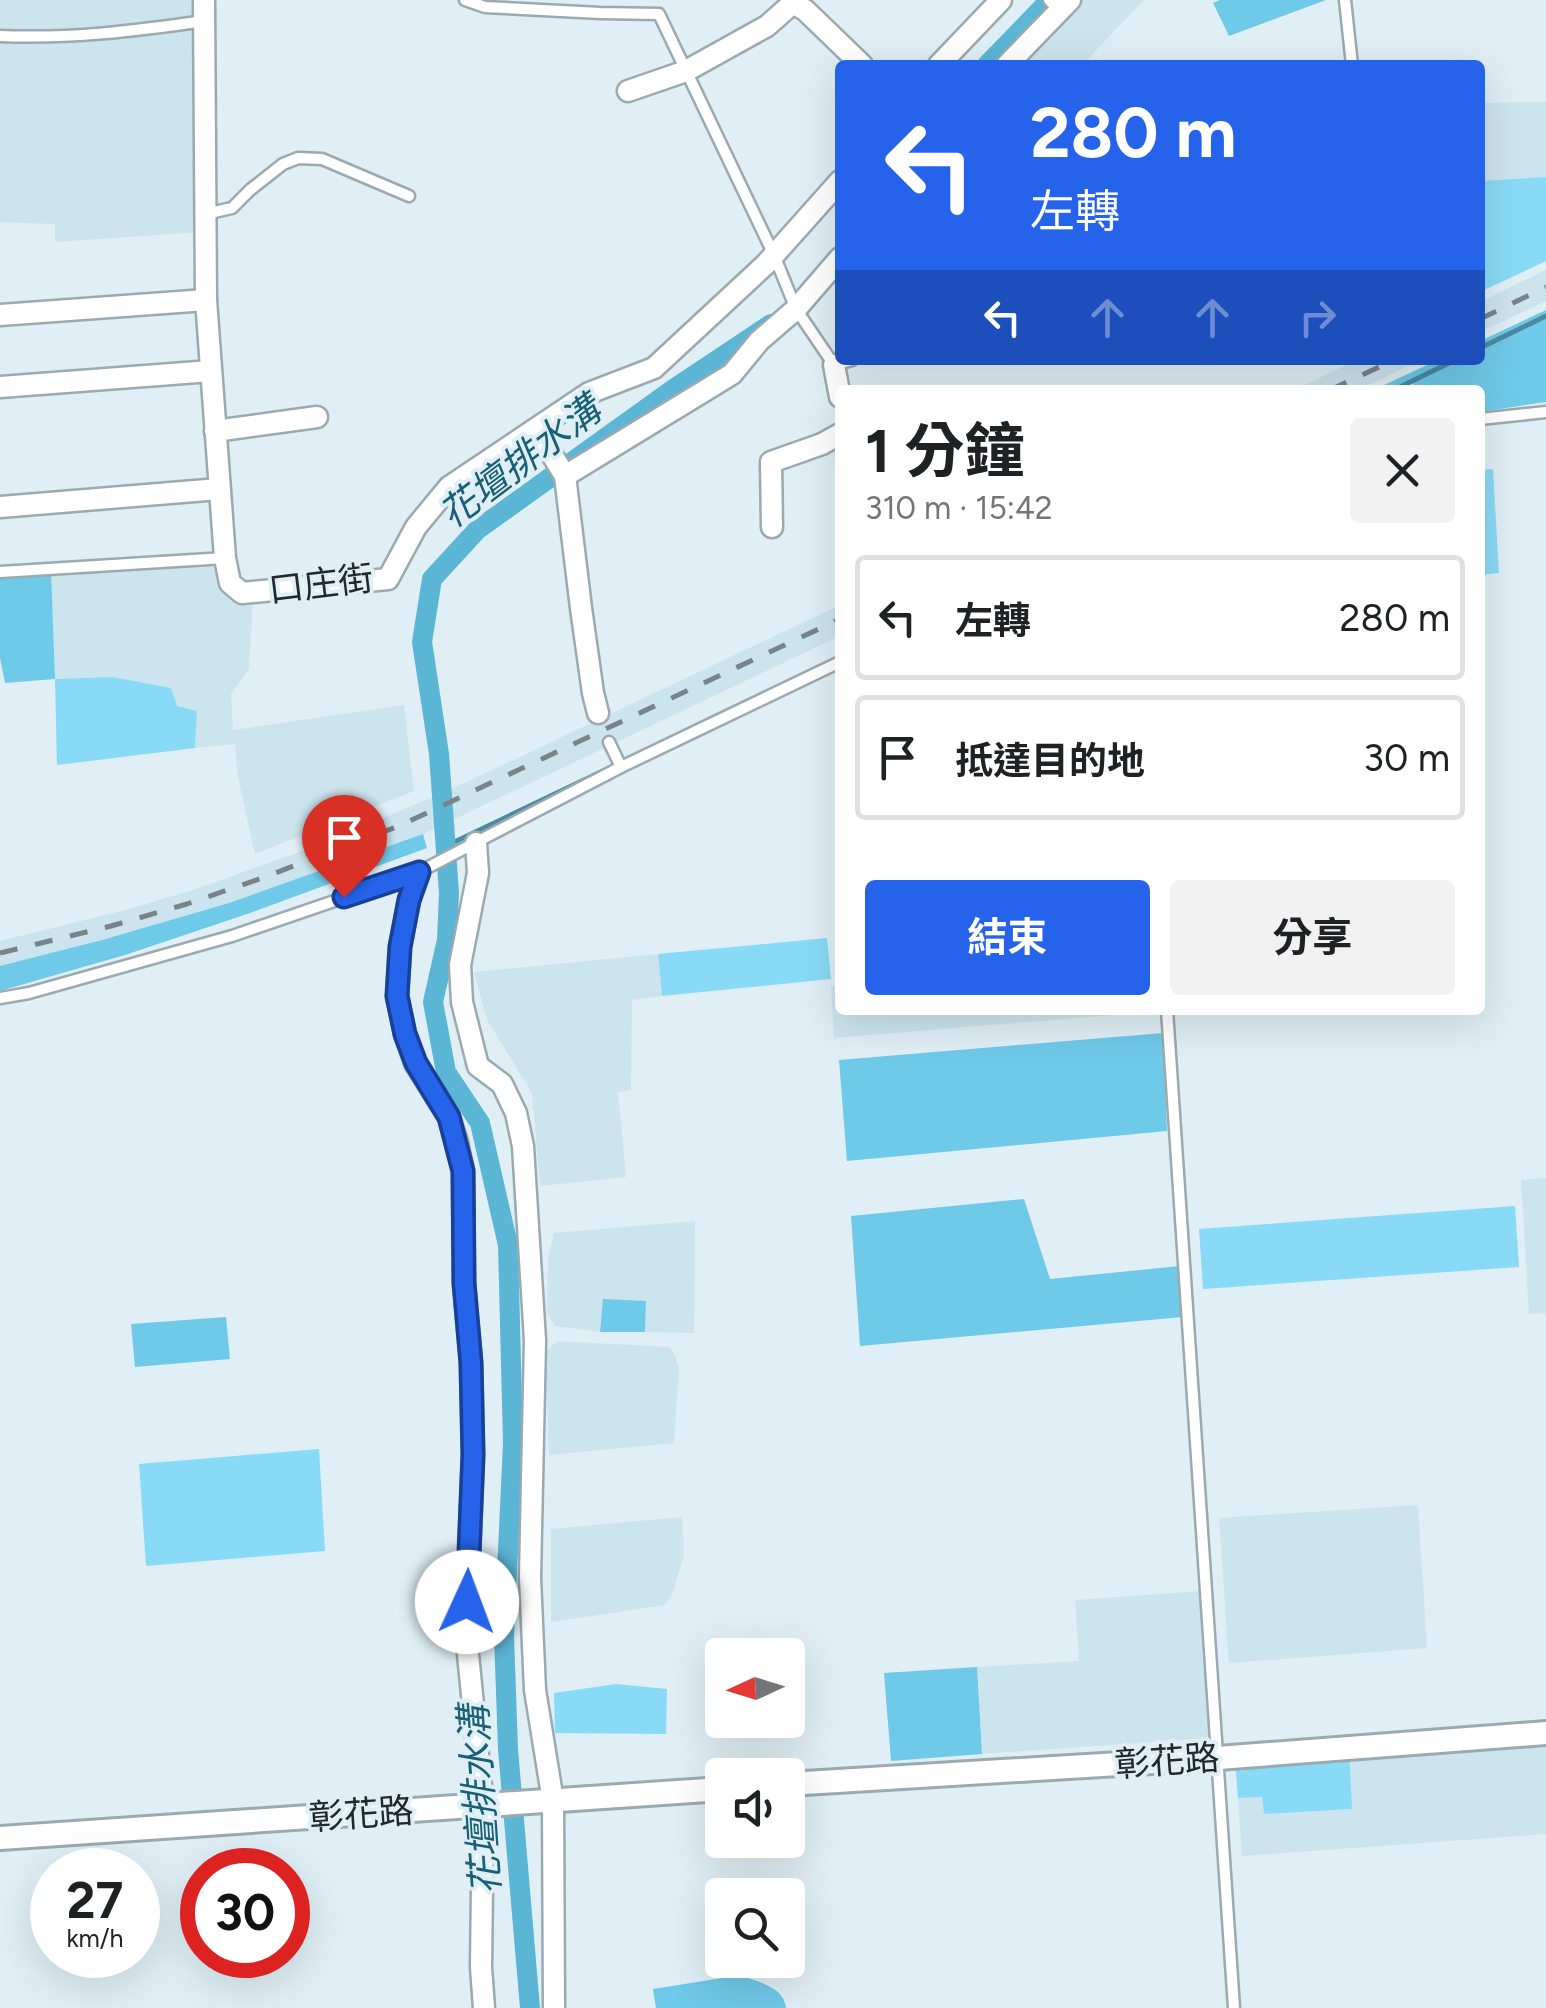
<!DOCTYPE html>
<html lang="zh-TW">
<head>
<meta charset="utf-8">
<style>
	body { margin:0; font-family:Figtree,"Noto Sans TC",sans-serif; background:#f2f2f2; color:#202124; height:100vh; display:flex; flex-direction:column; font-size:38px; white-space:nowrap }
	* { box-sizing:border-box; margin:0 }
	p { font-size:32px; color:#757577 }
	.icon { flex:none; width:55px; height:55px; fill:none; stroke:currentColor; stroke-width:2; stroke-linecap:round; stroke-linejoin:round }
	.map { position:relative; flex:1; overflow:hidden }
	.panel { position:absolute; left:835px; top:385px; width:650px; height:630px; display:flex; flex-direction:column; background:#fff; border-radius:10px; box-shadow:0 10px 40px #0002 }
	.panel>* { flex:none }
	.guide { position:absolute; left:835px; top:60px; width:650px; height:305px; border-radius:10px; box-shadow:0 10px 40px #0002; background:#2563eb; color:#fff; overflow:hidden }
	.needle { width:65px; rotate:266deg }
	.controls { position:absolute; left:705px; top:1638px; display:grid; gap:20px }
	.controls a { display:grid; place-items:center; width:100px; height:100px; border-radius:10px; background:#fff; box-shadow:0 10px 40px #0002; font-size:50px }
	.speed { position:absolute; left:30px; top:1848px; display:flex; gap:20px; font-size:50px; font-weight:700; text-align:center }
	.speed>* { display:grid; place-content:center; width:130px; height:130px; border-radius:50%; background:#fff; box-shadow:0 10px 40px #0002; line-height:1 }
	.speed small { font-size:25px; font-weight:400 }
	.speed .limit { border:15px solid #d22; background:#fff; color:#111 }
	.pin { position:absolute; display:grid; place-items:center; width:85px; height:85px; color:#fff; margin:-102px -42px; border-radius:50% 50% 50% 0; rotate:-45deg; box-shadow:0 0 10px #0007 }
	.pin .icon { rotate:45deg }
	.me { position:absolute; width:110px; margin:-55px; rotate:2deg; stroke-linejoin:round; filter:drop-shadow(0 0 8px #0008) }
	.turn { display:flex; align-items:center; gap:35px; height:210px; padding:0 30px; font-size:45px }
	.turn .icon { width:130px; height:130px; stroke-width:2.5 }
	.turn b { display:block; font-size:70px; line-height:85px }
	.lanes { display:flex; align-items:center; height:95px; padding:0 30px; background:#0003; justify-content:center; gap:50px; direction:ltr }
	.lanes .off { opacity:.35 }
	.round { display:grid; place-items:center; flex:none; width:105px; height:105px; border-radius:10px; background:#f2f2f2 }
	.overview { display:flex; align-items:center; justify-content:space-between; height:170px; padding:0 30px }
	h1 { font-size:60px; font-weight:700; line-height:75px }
	.action { display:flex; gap:20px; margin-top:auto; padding:20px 30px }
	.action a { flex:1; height:115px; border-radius:10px; background:#2563eb; color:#fff; font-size:40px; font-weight:700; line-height:115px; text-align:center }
	.action a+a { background:#f2f2f2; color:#202124 }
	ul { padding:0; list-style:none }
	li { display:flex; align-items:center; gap:30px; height:125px; margin:0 20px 15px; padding:0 10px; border:5px solid #e0e0e0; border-radius:10px }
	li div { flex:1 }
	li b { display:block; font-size:38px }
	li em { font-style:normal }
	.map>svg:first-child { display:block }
	.built { fill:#cce4ed }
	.green { fill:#89daf6 }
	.forest { fill:#6fc9e8 }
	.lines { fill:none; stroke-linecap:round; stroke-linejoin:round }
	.stream { stroke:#4a8ba1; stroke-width:5 }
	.canal { stroke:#5bb5d4; stroke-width:20 }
	.service-casing { stroke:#9baab0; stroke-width:15 }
	.minor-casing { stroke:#9baab0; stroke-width:25 }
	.tertiary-casing { stroke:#9baab0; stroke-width:28 }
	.service { stroke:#fff; stroke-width:10 }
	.minor { stroke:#fff; stroke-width:20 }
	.tertiary { stroke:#fff; stroke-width:22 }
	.rail { stroke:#798488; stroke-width:5; stroke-dasharray:18 18; stroke-linecap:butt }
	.route-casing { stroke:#184099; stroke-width:25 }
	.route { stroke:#2563eb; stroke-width:18 }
	.labels { text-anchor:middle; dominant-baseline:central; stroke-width:8; stroke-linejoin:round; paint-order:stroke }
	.street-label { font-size:35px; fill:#22282a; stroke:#dfeff5 }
	.water-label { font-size:38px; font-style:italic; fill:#186075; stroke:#dfeff5 }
</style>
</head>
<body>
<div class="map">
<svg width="1546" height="2008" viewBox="0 0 1546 2008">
	<rect width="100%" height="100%" fill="#dfeff5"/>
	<g class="built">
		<path d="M0,0H203L200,232L55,242V224L0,222Z"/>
		<path d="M1073,0H1144L1082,65H1015Z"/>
		<path d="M1546,102V177L1480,181V103Z"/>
		<path d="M1546,270V301L1480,332V302Z"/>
		<path d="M1357,360H1421L1358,390H1294Z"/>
		<path d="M221,555L253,598L249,669L231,694L233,730L404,705L414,791L255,854L238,777L235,744L195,748L197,711L177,707L112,677L55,679L51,568Z"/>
		<path d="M840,605V636L423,834L229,903L102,940L0,966V941L122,911L193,890L333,840L469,781Z"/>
		<path d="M658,954L662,996L632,1000L631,1090L618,1092L626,1177L540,1186L532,1093L487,1020L474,972Z"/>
		<path d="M840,985V1010L1162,1011L834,1038L831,986Z"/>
		<path d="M1546,1178V1313L1529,1314L1521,1180Z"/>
		<path d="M695,1221L694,1333L645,1332L646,1302L604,1299L600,1332L555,1326L547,1313L548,1259L554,1233Z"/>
		<path d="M557,1341L669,1347L675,1355L679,1369L674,1443L549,1455L545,1353Z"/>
		<path d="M1418,1505L1427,1648L1229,1663L1219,1518Z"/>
		<path d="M682,1517L684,1555L673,1592L665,1605L551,1622V1529Z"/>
		<path d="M1202,1591L1211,1738L982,1754L977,1667L1079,1661L1075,1600Z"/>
		<path d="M1546,1737V1834L1242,1856L1238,1798L1263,1797L1264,1814L1351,1809L1349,1749Z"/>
	</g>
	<g class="green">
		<path d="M1546,177V261L1480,292V181Z"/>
		<path d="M1493,469L1499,573L1480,575V470Z"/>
		<path d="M112,677L171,688L177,706L197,711L195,748L57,765L55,679Z"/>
		<path d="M827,938L831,979L662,996L658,954Z"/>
		<path d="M1515,1206L1519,1267L1203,1289L1199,1229Z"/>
		<path d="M319,1449L325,1551L146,1566L139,1464Z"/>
		<path d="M616,1684L667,1689L666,1734L555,1733L554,1693Z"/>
		<path d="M1349,1749L1352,1809L1264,1814L1262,1797L1238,1798L1235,1762Z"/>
	</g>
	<g class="forest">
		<path d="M1220,0H1326L1229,36L1213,3Z"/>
		<path d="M1546,310V402L1480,412V390H1415L1413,383L1401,390H1373L1438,360H1480V341Z"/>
		<path d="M51,568L55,679L5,683L0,658V571Z"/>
		<path d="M423,834L427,848L250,913L125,955L0,991V966L102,940L229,903Z"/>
		<path d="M1163,1033L1167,1131L847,1161L839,1060Z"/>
		<path d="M1024,1199L1050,1279L1180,1266L1183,1317L860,1346L851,1216Z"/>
		<path d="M603,1299L646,1301L645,1332H600Z"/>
		<path d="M226,1317L230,1359L135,1367L131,1324Z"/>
		<path d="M977,1667L982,1754L891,1761L884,1673Z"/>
		<path d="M741,1975C760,1983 784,1987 786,2008H656L653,1989Z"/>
	</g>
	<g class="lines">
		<g class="stream">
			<path d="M1480,348L1546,316"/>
			<path d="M1394,390L1455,360"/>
			<path d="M446,846L603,771"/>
		</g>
		<g class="canal">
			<path d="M987,65L1050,0"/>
			<path d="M530,2008L508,1749L504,1636L513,1443L508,1245L480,1123L446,1072L433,1002L447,940L449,893L439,754L422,642L432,579L477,530L672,390L771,324"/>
		</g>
		<g class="service-casing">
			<g id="service">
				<path d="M465,0L485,7L600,13L659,14L774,255L796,309L834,365L852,360"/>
				<path d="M1049,0L1059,11"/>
				<path d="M1345,0L1352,65"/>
				<path d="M0,36C70,39 135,31 204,21"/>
				<path d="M205,214L232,208L250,190L283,164L298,158L322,159L409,196"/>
				<path d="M1480,419L1546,412"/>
				<path d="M0,572L225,558"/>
				<path d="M609,742L621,767"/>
				<path d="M0,998L29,993L232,936L419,872L621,767L840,662"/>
				<path d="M1167,1010L1234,2008"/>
			</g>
		</g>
		<g class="minor-casing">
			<g id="minor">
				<path d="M204,0L206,300L225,558L230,583L242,593L388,579L416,527L449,487L589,393L654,368L766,264L840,181"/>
				<path d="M939,65L1001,0"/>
				<path d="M1007,65L1070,0"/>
				<path d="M628,91L686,71L767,26L793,3L805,10L862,65"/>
				<path d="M0,315L206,300"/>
				<path d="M834,365L840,397"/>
				<path d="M0,387L211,371"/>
				<path d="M537,430L565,476L581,608L593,693L598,713"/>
				<path d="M215,431L317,417"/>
				<path d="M565,476L732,374L759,341L796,309L840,258"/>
				<path d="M0,507L219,489"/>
				<path d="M772,527L771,462L822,444L840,434"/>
				<path d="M476,843L478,873L460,965L462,1002L478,1066L502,1084L516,1113L523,1146L535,1340L530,1578L535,1690L553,1801L554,2008"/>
				<path d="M419,872L409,900L400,947L397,996L405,1034L415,1063L449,1117L457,1142L463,1171L464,1283L471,1363L473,1455L466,1634L483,1806L481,1967L484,2008"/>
			</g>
		</g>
		<g class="tertiary-casing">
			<g id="tertiary">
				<path d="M788,1784L1218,1758L1546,1733"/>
				<path d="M0,1838L722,1789"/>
			</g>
		</g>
		<use href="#service" class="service"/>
		<use href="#minor" class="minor"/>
		<use href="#tertiary" class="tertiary"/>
		<g class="rail">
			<path d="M1480,319L1546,287"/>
			<path d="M1330,390L1394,360"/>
			<path d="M0,953L111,926L187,904L262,878L399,826L840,619"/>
		</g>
	</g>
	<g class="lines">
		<g class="route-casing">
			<path id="route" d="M344,897L419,872L409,900L400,947L397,996L405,1034L416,1063L449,1117L463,1171L464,1283L471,1363L473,1455L467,1602"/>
		</g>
		<use href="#route" class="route"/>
	</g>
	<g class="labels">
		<g class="street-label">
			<text transform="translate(321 584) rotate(-7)">口庄街</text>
			<text transform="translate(1167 1761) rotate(-4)">彰花路</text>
			<text transform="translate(361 1814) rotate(-4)">彰花路</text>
		</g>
		<g class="water-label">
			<text transform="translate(520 462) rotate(-37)">花壇排水溝</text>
			<text transform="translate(480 1800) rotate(-94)">花壇排水溝</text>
		</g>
	</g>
</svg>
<div class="controls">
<a><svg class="needle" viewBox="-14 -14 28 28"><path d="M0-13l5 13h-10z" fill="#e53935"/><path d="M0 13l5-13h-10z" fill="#757577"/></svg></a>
<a><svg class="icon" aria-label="sound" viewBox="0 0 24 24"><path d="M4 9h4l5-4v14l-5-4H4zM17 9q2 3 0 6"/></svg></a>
<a><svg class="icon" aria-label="search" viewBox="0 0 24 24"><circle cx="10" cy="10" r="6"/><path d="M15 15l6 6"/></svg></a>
</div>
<div class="speed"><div>27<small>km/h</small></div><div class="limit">30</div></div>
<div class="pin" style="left:344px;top:897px;background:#d93025"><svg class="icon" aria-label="arrive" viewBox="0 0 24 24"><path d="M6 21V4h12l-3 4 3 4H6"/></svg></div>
<svg class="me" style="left:467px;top:1602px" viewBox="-20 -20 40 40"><circle r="19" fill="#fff"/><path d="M0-13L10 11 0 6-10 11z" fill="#2563eb"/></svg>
<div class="guide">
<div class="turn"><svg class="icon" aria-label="left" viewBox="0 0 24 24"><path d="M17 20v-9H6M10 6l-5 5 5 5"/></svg><div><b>280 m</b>左轉</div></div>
<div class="lanes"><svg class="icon" aria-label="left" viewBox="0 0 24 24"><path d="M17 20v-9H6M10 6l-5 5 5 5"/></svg><svg class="icon off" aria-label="ahead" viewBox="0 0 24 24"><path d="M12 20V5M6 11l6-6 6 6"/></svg><svg class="icon off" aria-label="ahead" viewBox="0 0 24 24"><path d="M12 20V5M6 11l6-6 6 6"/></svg><svg class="icon off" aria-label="right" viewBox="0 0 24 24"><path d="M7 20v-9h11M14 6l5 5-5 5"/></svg></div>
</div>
<section class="panel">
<div class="overview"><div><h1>1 分鐘</h1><p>310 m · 15:42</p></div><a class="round"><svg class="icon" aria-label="close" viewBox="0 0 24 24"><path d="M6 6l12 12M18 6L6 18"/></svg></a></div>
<ul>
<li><svg class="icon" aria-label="left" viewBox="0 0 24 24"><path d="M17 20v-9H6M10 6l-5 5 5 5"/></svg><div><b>左轉</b></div><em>280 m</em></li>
<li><svg class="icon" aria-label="arrive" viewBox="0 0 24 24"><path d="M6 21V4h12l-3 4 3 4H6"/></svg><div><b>抵達目的地</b></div><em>30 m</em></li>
</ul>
<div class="action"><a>結束</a><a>分享</a></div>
</section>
</div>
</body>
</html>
